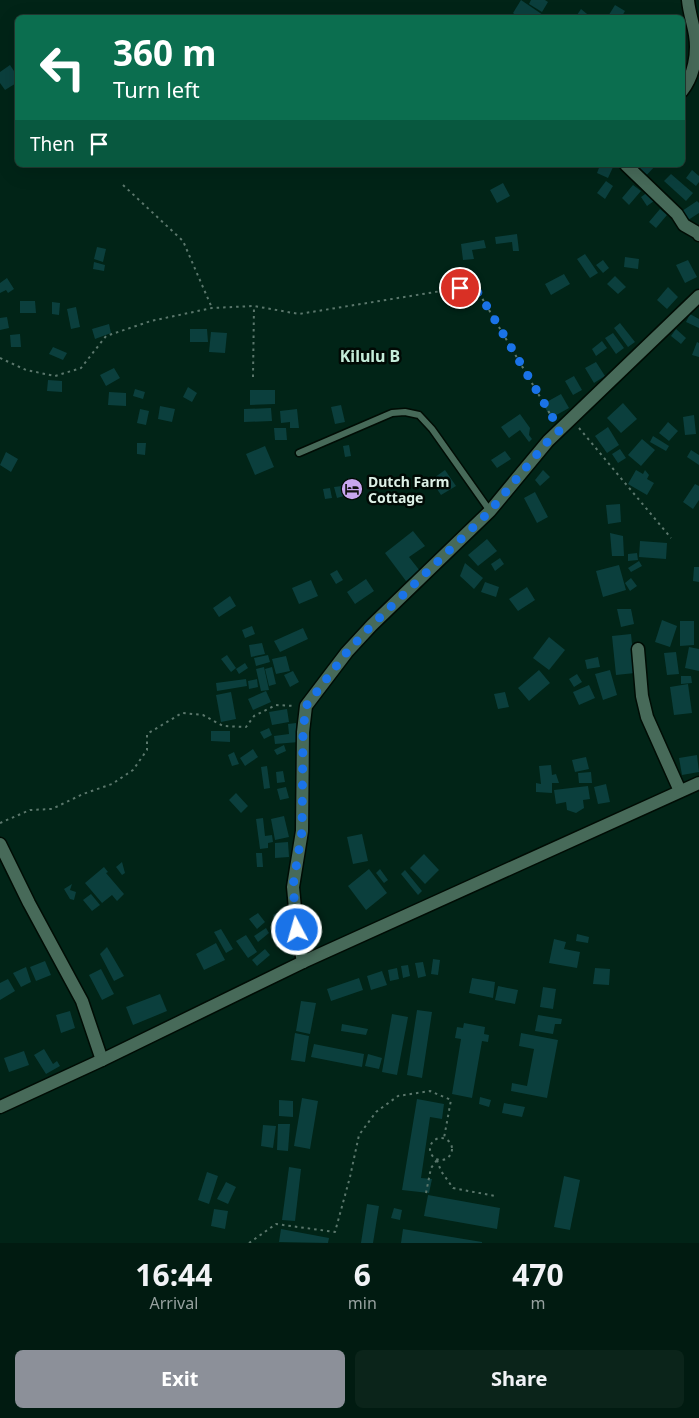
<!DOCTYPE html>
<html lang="en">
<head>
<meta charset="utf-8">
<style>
	body { margin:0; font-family:"Noto Sans",sans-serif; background:#0b241a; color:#f1f3f6; height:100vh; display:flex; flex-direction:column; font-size:19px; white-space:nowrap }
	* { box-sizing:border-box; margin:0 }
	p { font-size:16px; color:#96a19f }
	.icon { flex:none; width:28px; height:28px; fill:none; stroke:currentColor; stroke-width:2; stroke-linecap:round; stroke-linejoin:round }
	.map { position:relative; height:1243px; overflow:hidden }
	.drawer { display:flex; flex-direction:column; background:#011b11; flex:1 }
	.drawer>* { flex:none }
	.hud { position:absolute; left:15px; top:15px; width:670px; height:152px; border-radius:8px; box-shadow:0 5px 20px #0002,0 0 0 1px #233931; background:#0b6e4f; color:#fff; overflow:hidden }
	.pin { position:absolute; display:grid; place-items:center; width:42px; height:42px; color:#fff; margin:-21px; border:2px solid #fff; border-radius:50%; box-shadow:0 1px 5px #0007 }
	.me { position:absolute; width:55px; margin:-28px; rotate:354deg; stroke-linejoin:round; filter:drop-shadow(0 0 4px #0008) }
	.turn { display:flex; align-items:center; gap:18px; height:105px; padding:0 15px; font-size:22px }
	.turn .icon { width:65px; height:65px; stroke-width:2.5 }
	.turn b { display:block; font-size:35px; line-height:42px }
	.then { display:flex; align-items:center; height:48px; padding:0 15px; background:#0003; gap:10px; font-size:19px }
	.eta { display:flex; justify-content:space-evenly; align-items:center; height:85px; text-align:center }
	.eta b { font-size:30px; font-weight:700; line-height:35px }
	.action { display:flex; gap:10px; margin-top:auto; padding:10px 15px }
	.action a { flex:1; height:58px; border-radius:8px; background:#8c9099; color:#fff; font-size:20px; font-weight:700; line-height:58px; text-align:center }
	.action a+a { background:#0b241a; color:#f1f3f6 }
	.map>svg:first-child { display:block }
	.building { fill:#0b3f3d }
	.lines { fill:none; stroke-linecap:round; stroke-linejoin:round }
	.service-casing { stroke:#000c04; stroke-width:9 }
	.minor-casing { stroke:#000c04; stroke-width:15 }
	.path { stroke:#5b776c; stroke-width:2; stroke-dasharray:2.5 4; stroke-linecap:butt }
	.service { stroke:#476a59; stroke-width:6 }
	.minor { stroke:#476a59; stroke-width:12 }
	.route { stroke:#1a73e8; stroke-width:9; stroke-dasharray:0 16.2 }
	.labels { text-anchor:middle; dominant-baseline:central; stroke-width:5; stroke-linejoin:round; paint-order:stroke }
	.poi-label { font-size:14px; font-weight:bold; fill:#ddf0e6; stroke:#010a05; text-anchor:start }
	.quarter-label { font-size:16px; font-weight:bold; fill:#c5ecd9; stroke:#010a05 }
</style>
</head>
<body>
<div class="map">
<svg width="699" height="1243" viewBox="0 0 699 1243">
	<rect width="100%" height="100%" fill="#012417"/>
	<g class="building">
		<path d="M521,0L543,15L541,18H519L513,13Z"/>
		<path d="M531,0H545L548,2L542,12L529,4Z"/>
		<path d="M615,5L625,11L621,18H607Z"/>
		<path d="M581,9L592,18H575Z"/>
		<path d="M10,65L18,77V82L5,90L0,83V72Z"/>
		<path d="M600,165H614L608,178L597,173Z"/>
		<path d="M628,165H656L643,179Z"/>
		<path d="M692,170L699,176V182L696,186L686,178Z"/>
		<path d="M671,174L693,193L686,201L664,181Z"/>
		<path d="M606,181L613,186L605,199L597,193Z"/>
		<path d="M503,183L510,196L497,203L490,190Z"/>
		<path d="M633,185L641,191L629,205L622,198Z"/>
		<path d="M648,192L654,201L647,206L641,197Z"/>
		<path d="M697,201L699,203V213L685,222L679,213Z"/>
		<path d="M660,209L667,215L656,228L649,222Z"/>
		<path d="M517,234L519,251H513L512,242L496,244L495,237Z"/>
		<path d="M484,240L486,248L472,250L474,259L463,260L461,244Z"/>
		<path d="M97,247L106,249L103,262L94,259Z"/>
		<path d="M585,254L598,273L590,278L577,259Z"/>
		<path d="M625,257L639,259L638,269L624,267Z"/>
		<path d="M603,260L609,268L603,273L596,265Z"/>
		<path d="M688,260L697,277L685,283L676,265Z"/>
		<path d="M94,262L105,265L104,271L93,269Z"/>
		<path d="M564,274L570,284L551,295L545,284Z"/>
		<path d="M615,276L626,287L618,294L607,284Z"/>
		<path d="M7,278L14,289L8,293L6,290L0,293V283Z"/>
		<path d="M668,287L678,297L667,309L657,300Z"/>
		<path d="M20,301H35L36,313H20Z"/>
		<path d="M52,302L60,303L59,315L52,314Z"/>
		<path d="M76,307L80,327L71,329L67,309Z"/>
		<path d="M690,314L699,319V328L686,322Z"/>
		<path d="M7,317L9,328L0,330V318Z"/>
		<path d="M620,323L635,342L628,347L614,328Z"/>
		<path d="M109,324L111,333L95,339L92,329Z"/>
		<path d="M190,329H207L208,342H190Z"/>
		<path d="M676,329L686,338L681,344L671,336Z"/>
		<path d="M211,332L227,333L225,353L209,352Z"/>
		<path d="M613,333L624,348L616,354L605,338Z"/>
		<path d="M20,334L21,347H11L10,335Z"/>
		<path d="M602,341L607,348L596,356L592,349Z"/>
		<path d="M697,342L699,343V357L692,355Z"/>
		<path d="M53,347L67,353L63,360L49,354Z"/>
		<path d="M596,362L605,376L594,383L585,368Z"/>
		<path d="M114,368L120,378L106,386L100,375Z"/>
		<path d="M574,376L582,390L573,395L565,381Z"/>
		<path d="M48,380L62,381V392L47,391Z"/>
		<path d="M188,387L197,393L192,402L183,397Z"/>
		<path d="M135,389L145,392L143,399L133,396Z"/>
		<path d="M250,390H275V404L250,405Z"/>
		<path d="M109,392L126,393V406L108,405Z"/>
		<path d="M561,394L569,408L551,418L543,404Z"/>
		<path d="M623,403L637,419L621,433L607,418Z"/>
		<path d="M341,405L345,422L335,424L331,407Z"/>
		<path d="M160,406L175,409L172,422L158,419Z"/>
		<path d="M271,408L272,421L244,422V409Z"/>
		<path d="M140,409L149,411L146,425L137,423Z"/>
		<path d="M297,409L299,428H290V422L281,423L280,411Z"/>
		<path d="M520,414L530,428L529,435L532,439L529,442L520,430L509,438L501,427Z"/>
		<path d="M694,415L696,434L685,435L683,417Z"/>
		<path d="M668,422L678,431L669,441L659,433Z"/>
		<path d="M608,427L619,445L607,453L595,436Z"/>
		<path d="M274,428H286L287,440H275Z"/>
		<path d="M653,436L669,446L666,451L650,442Z"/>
		<path d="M642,439L655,450L641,466L628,455Z"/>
		<path d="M137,443H146L145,455L137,454Z"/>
		<path d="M349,445L351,456L345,457L343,446Z"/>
		<path d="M265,446L274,467L255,475L246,454Z"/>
		<path d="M620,449L626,458L618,463L612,454Z"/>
		<path d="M691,450L699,455V465L687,457Z"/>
		<path d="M505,451L511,459L497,468L491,460Z"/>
		<path d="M6,452L18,459L11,472L0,465Z"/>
		<path d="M445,470L456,486L441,495L431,480Z"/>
		<path d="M543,470L550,477L540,486L535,480Z"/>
		<path d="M636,470L643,474L645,470L649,475L647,479L654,483L647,495L628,484Z"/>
		<path d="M355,483L357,493L349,494L347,484Z"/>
		<path d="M695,484L699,486V500L693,509L683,502Z"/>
		<path d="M342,486L344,496L337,498L334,487Z"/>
		<path d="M330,488L332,498L325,499L323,489Z"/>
		<path d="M535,492L548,517L537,523L524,498Z"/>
		<path d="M620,504L621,522L608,524L606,505Z"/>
		<path d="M413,531L425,546L409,557L420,571L406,581L385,553Z"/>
		<path d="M610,533L623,536L624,556H612Z"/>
		<path d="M487,539L497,551L478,566L468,555Z"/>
		<path d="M640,541L667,543L666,559L639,557Z"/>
		<path d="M637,553L638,560L628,561V554Z"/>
		<path d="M500,558L504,564L495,571L491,564Z"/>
		<path d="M639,561L642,566L631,572L628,568Z"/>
		<path d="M465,563L483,578L474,589L460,576Z"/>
		<path d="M619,565L626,590L603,597L596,571Z"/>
		<path d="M694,567H699V582L693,581Z"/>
		<path d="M337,570L343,580L336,584L330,574Z"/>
		<path d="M631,578L637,586L630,591L625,583Z"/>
		<path d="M366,579L374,591L355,604L347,592Z"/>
		<path d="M311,580L318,596L299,604L292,588Z"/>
		<path d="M485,582L499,587L496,597L481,592Z"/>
		<path d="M527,587L535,600L518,611L509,599Z"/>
		<path d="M230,596L236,606L219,617L213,608Z"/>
		<path d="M617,609H631L634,624L621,627Z"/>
		<path d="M662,620L677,626L670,647L655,642Z"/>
		<path d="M680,621H694V645L680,646Z"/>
		<path d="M252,626L255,634L245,638L242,630Z"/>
		<path d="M303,628L308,639L280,652L274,641Z"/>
		<path d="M631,634L635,673L616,675L612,636Z"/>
		<path d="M549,637L565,650L549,670L533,658Z"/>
		<path d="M262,643L265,654L251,657L249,645Z"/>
		<path d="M689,647L699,649V671L685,668Z"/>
		<path d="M676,652L679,674L667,675L664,653Z"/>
		<path d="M227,655L236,668L231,672L221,659Z"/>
		<path d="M268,655L270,662L256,666L254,658Z"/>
		<path d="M286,656L290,671L276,674L272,659Z"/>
		<path d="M598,657L600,667L587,669L585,660Z"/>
		<path d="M245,663L248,668L239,674L236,669Z"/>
		<path d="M264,667L269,690L261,691L256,669Z"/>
		<path d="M272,667L276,684L269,686L265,669Z"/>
		<path d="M539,670L550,683L529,701L518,688Z"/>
		<path d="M610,670L617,695L603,700L595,674Z"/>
		<path d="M293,671L299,682L290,687L284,675Z"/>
		<path d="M577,674L582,682L574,687L569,679Z"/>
		<path d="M681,676H691L692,683L681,684Z"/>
		<path d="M246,679L247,686L217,691L216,683Z"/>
		<path d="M257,679L258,687L249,689L248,681Z"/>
		<path d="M688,684L692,713L674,715L670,687Z"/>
		<path d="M589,685L595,698L579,705L573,692Z"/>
		<path d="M266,691L271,702L253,710L248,699Z"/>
		<path d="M231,692L236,719L221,722L216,695Z"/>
		<path d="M505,692L509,707L498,709L494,694Z"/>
		<path d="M287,709L289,722L272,725L269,712Z"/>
		<path d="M296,723L299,742L275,744L274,736L289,734L288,724Z"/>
		<path d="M269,728L272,735L264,739L260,732Z"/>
		<path d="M211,731H230V742L211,741Z"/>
		<path d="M284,745L286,751L277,755L274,750Z"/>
		<path d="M253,749L258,757L245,766L240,758Z"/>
		<path d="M234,752L239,764L232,766L228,755Z"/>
		<path d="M697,755L699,772L682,775L679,758Z"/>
		<path d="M586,757L589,769L575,772L572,760Z"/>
		<path d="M551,765L552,775L556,774L559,783H552V793L536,792V783L541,784L539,766Z"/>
		<path d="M267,766L270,788L264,789L261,767Z"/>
		<path d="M283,771L285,782L277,783L276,772Z"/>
		<path d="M591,772L592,783H579L578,773Z"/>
		<path d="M606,784L610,802L598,804L594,787Z"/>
		<path d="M588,786L590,799L583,800L584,808L576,813L567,810L566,802L556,804L554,790Z"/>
		<path d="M286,787L289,798L280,800L277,789Z"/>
		<path d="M236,793L248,806L241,813L229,800Z"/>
		<path d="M284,816L289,837L275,840L271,819Z"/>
		<path d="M263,818L265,836L272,835L273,842L268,843V848L260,849L256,819Z"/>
		<path d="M362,834L368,861L353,864L347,837Z"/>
		<path d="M288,842L289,857L275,858V843Z"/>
		<path d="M256,853H262L263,867H257Z"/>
		<path d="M424,854L439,870L425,884L410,868Z"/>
		<path d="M122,862L125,873L122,875L116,867Z"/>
		<path d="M104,867L108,872L106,873L124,894L117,901L112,895L102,903L85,883Z"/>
		<path d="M369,869L387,893L366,910L348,886Z"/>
		<path d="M380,869L388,880L384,883L376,873Z"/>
		<path d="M405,870L422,891L418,895L401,874Z"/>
		<path d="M72,884L70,890L76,892L74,900L70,899L64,889Z"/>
		<path d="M91,894L100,905L92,911L83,900Z"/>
		<path d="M285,909L294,925L281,932L273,915Z"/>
		<path d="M258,913L265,922L257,929L249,919Z"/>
		<path d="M266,928L269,933L258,942L254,936Z"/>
		<path d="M221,929L233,949L226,953L214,932Z"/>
		<path d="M577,934L589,937L588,943L576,941Z"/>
		<path d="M246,935L257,952L248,958L236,941Z"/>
		<path d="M554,939L566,942L564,949L580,952L577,968L549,963Z"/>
		<path d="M216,943L225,960L204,970L196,954Z"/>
		<path d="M107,947L124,976L114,981L100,954Z"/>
		<path d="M265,949L270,955L257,966L252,960Z"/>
		<path d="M433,959L440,960L438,975L431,974Z"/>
		<path d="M45,961L51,975L36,981L30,967Z"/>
		<path d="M423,962L426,976L418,978L415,963Z"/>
		<path d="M408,965L410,976L403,978L401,966Z"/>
		<path d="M26,967L31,982L21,987L13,973Z"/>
		<path d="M397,968L399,979L390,981L388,970Z"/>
		<path d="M595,968L610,969L609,985L593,984Z"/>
		<path d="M101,969L114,994L102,1000L89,975Z"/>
		<path d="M382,971L387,985L371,990L367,976Z"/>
		<path d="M359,978L363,990L331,1001L327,989Z"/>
		<path d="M472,978L495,982L493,998L469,993Z"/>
		<path d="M8,979L15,991L0,1000V983Z"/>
		<path d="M498,986L518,990L515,1004L495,1000Z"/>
		<path d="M543,987L556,989L553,1009L540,1007Z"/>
		<path d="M160,994L167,1011L133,1025L126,1007Z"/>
		<path d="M301,1001L316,1003L310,1034L296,1031Z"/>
		<path d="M417,1010L432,1012L422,1078L407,1075Z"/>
		<path d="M70,1011L75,1028L61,1033L56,1015Z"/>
		<path d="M392,1014L408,1017L397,1075L382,1072Z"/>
		<path d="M538,1015L562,1019L561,1024H555L553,1034L535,1031Z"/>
		<path d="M464,1023L485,1027L484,1034L489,1035L488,1042L482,1041L472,1098L452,1094L461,1039L455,1038L457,1027L463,1028Z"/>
		<path d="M342,1024L368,1029L366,1035L341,1031Z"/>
		<path d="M295,1033L309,1036L305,1062L291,1060Z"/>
		<path d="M521,1033L558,1040L547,1098L511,1091L512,1083L527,1086L534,1049L519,1046Z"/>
		<path d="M314,1044L364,1054L362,1067L311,1057Z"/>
		<path d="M44,1049L53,1064L57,1061L60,1066L46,1074L34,1055Z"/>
		<path d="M24,1051L29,1065L9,1072L4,1058Z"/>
		<path d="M368,1054L382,1058L379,1069L365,1066Z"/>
		<path d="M480,1097L491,1100L489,1107L479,1104Z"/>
		<path d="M302,1098L318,1101L310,1149L294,1146Z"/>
		<path d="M417,1099L444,1104L442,1119L430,1117L421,1178L432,1179L429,1193L402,1190Z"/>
		<path d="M279,1100L293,1101V1117L279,1116Z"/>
		<path d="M504,1103L525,1107L522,1117L502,1113Z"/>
		<path d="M278,1124H290L288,1151L277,1150Z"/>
		<path d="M263,1125L276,1126L273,1148L261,1146Z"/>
		<path d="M289,1167L301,1169L295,1221L282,1220Z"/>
		<path d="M207,1172L218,1176L209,1204L198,1200Z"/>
		<path d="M564,1176L580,1180L570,1230L554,1227Z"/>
		<path d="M226,1182L236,1187L228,1204L217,1199Z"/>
		<path d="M428,1195L500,1208L497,1229L424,1216Z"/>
		<path d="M367,1204L379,1206L373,1243H361Z"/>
		<path d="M394,1208L402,1210L400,1220L391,1218Z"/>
		<path d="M214,1209L228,1211L225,1229L211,1226Z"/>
		<path d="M281,1229L329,1238L328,1243L279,1242Z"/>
		<path d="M403,1229L482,1242V1243H401Z"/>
	</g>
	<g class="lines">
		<g class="service-casing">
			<path id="service" d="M299,453L392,413L405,412L419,415L432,429L490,511"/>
		</g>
		<g class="minor-casing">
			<g id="minor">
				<path d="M682,91C694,76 698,53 695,35C693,23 689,12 688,0"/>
				<path d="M626,165L677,214L684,225L698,233L699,235"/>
				<path d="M638,649L642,696L647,717L680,791"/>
				<path d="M0,844L29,903L82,1001L102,1060"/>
				<path d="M303,962L297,930L293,887L302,831L303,732L306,706L347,652L372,625L490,511L548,441L699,296"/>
				<path d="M0,1107L102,1060L303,962L699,783"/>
			</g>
		</g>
		<g class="path">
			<path d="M123,185L183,241L212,308"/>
			<path d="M0,358L26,370L55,376L81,368L106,336L151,321L212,308L254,306L299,314L460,288L471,289L479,293L553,419"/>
			<path d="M253,377L254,306"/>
			<path d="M579,428L671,538"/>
			<path d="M0,823L30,810L52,809L83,794L112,784L133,770L147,750V734L182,713L203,715L223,726L246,727L254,716L276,705L294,706"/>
			<circle cx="441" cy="1149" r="11"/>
			<path d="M437,1160L441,1171L453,1188L495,1196"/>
			<path d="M426,1193L431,1168L437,1160"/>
			<path d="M249,1243L276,1224L335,1232L350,1177L359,1135L376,1112L398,1096L430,1091L451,1100L444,1138"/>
		</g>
		<use href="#service" class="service"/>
		<use href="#minor" class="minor"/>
	</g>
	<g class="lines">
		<path class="route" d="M297,930L293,886L302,831L303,732L306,706L347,652L372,625L490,511L548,441L560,430L479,293L471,289L460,288"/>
	</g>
	<defs>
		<g id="hotel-disc" transform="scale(1.125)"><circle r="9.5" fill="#c8a6ef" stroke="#010a05"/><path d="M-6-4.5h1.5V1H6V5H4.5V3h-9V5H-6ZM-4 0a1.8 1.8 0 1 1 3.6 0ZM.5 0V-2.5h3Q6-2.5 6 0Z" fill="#111"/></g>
	</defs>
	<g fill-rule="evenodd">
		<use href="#hotel-disc" x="352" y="489"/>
	</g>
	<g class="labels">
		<g class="poi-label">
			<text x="368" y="481">Dutch Farm<tspan x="368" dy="16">Cottage</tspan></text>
		</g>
		<g class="quarter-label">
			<text x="370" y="356">Kilulu B</text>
		</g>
	</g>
</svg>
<div class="pin" style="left:460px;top:288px;background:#d93025"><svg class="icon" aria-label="arrive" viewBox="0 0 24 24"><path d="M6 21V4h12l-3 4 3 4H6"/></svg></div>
<svg class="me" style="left:297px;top:930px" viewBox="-20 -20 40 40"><circle r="17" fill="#1a73e8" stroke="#fff" stroke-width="3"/><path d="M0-11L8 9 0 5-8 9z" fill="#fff"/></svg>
<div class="hud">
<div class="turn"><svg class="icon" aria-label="left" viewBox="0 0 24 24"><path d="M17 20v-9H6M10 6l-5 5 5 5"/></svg><div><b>360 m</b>Turn left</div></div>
<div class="then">Then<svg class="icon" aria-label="arrive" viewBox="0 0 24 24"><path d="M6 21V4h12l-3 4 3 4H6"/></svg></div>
</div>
</div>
<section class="drawer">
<div class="eta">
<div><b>16:44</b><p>Arrival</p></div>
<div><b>6</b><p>min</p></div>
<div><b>470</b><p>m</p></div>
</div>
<div class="action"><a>Exit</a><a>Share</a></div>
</section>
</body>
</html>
